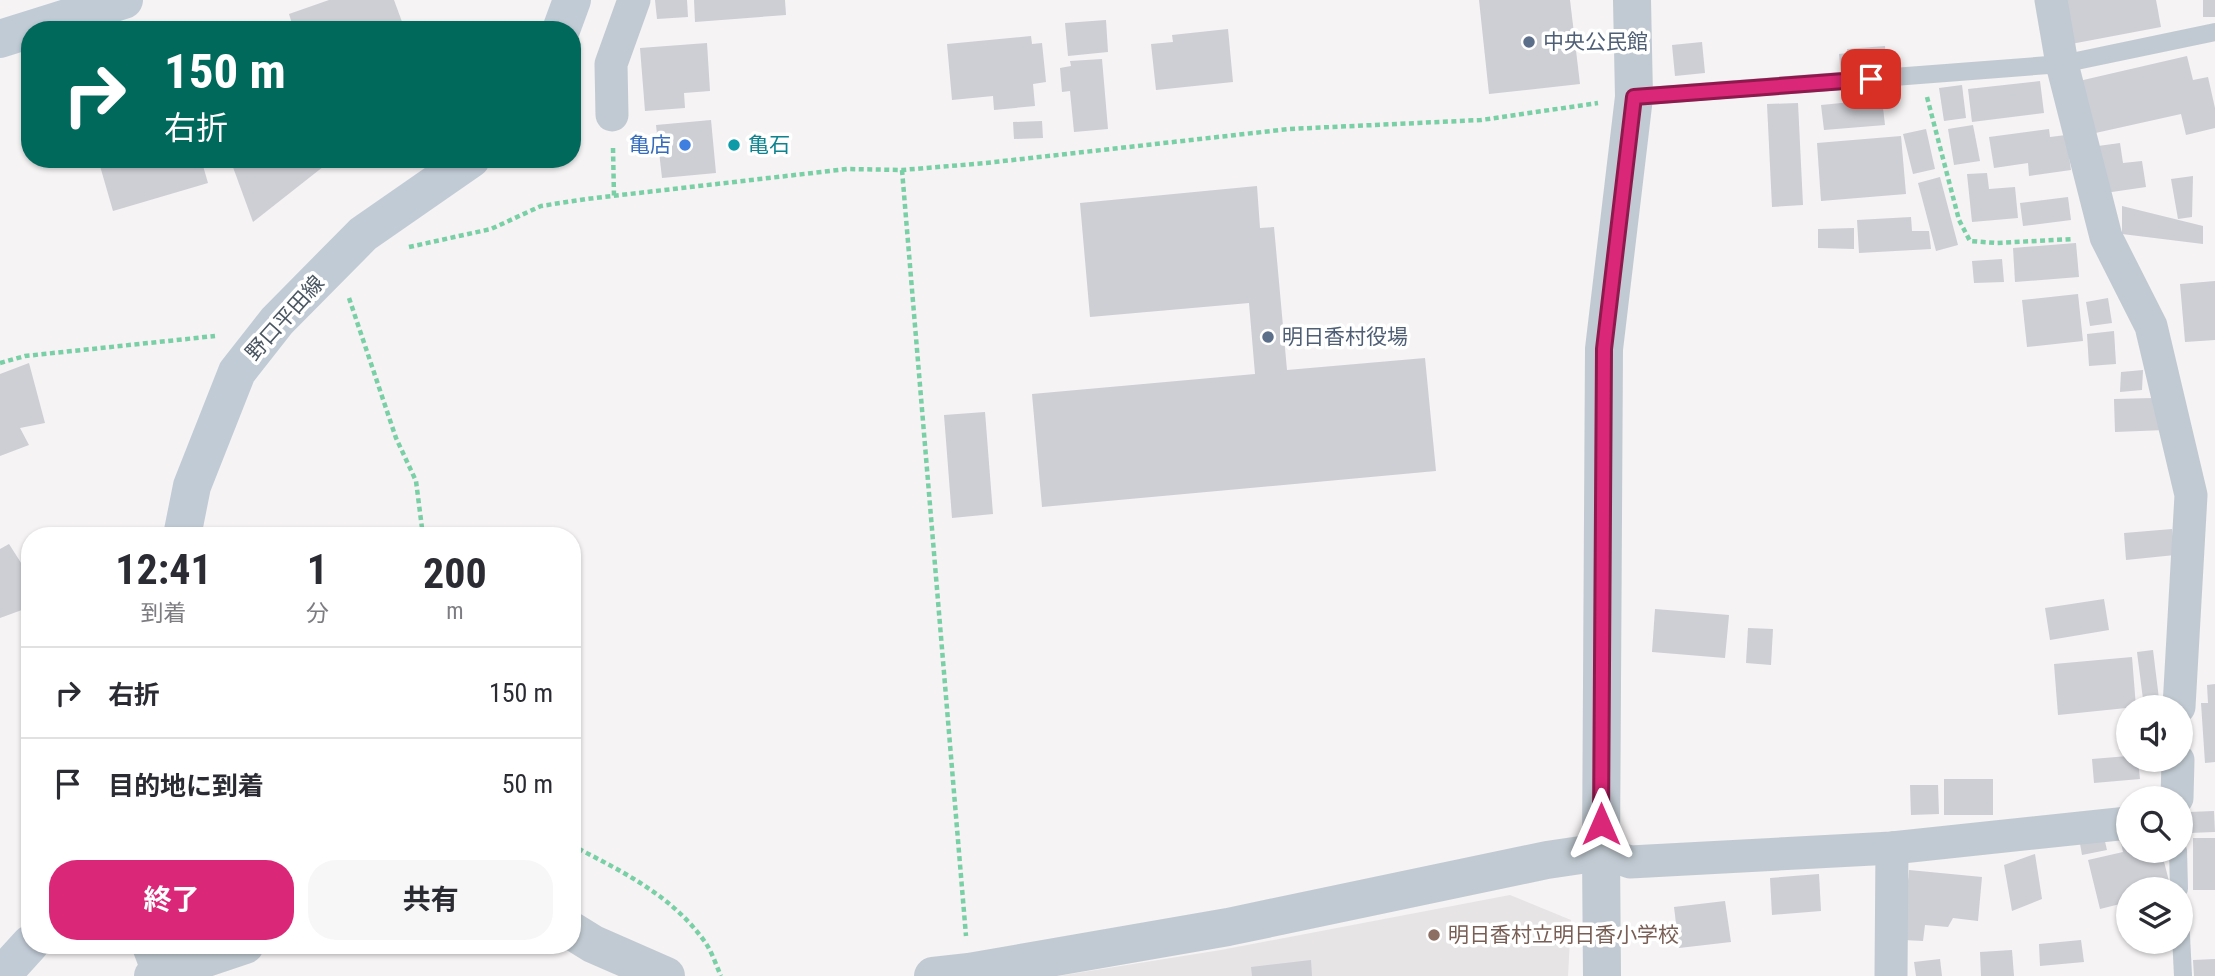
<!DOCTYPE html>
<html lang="ja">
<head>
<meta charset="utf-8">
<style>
	body { margin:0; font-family:"Roboto Condensed","Noto Sans JP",sans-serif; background:#f7f7f7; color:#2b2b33; height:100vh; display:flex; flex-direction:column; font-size:26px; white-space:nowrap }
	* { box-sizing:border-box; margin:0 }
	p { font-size:23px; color:#7c7c81 }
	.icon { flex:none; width:38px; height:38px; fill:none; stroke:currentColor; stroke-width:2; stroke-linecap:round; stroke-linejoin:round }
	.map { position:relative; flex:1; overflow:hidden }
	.drawer { position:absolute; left:21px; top:527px; width:560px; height:427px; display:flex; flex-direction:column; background:#fff; border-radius:28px; box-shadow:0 2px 5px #0004 }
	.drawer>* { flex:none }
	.top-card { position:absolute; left:21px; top:21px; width:560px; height:147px; border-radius:28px; box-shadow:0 2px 5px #0004; background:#00695c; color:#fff; overflow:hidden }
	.tools { position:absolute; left:2116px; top:695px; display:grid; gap:14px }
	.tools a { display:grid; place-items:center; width:77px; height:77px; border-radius:50%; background:#fff; box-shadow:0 2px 5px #0004; font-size:35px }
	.pin { position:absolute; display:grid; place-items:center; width:60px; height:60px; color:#fff; margin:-30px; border-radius:14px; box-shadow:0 4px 10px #0006 }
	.me { position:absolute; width:77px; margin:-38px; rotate:0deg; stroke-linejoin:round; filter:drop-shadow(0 0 5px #0008) }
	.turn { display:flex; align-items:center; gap:24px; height:147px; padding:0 28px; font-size:32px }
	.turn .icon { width:91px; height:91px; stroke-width:2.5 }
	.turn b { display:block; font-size:49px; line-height:60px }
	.eta { display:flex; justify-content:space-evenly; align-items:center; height:119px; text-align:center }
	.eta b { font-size:42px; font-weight:700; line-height:49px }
	.cta { display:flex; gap:14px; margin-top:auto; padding:14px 28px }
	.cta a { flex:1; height:80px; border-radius:28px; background:#db2777; color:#fff; font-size:28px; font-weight:700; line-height:80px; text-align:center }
	.cta a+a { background:#f7f7f7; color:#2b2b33 }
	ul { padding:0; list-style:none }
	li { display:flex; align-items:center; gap:21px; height:91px; padding:0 28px; border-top:2px solid #e1e1e2 }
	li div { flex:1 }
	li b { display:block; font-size:26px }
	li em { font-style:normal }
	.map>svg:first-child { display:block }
	.education { fill:#e6e4e5 }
	.building { fill:#cdcfd5 }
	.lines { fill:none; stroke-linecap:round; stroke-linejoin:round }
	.path { stroke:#7ad0a6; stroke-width:4.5; stroke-dasharray:5 3.5; stroke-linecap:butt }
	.service { stroke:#c1cad2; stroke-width:18 }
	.minor { stroke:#c1cad2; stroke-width:33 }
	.tertiary { stroke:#c1cad2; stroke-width:38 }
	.secondary { stroke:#c1cbd6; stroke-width:38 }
	.route-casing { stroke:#8e194d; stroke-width:18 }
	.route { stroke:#db2777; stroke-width:12 }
	.service-dot { fill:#5c6f8a; stroke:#fff; stroke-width:2.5 }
	.shop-dot { fill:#3f7fe0; stroke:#fff; stroke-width:2.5 }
	.culture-dot { fill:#0f9aa8; stroke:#fff; stroke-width:2.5 }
	.education-dot { fill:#8d6e63; stroke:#fff; stroke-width:2.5 }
	.labels { text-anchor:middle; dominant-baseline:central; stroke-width:7; stroke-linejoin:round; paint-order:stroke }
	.service-label { font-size:21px; fill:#4e5e75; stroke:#fff; text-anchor:start }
	.shop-label { font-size:21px; fill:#366cbe; stroke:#fff; text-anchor:end }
	.culture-label { font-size:21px; fill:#0d838f; stroke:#fff; text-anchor:start }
	.street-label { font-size:21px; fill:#4a5661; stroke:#fff }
	.education-label { font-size:21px; fill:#785e54; stroke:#fff; text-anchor:start }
</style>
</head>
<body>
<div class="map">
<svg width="2215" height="976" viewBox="0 0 2215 976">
	<rect width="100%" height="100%" fill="#f5f3f3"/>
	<path class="education" d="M1510,895L1571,920L1568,976H1058L1221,950Z"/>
	<g class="building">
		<path d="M329,0H394L405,30H294L289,14Z"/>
		<path d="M655,0H687L688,17L657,19Z"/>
		<path d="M694,0H785L786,15L695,22Z"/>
		<path d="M1479,0H1570L1580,84L1489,94Z"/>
		<path d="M2063,0H2156L2161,27L2071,44Z"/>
		<rect x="2203" y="0" width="12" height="17"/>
		<path d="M1106,20L1108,52L1068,56L1065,23Z"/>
		<path d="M1228,29L1233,82L1156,90L1151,44L1173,42L1172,35Z"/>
		<path d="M1031,36L1032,44L1042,43L1046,82L1033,84L1035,106L994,110L993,96L952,100L947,44Z"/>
		<path d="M1702,42L1705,73L1675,76L1672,45Z"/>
		<path d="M707,43L710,91L684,93L685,108L645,111L640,48Z"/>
		<path d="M1885,46L1887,71L1841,75L1839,54L1847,53V49Z"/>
		<path d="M2187,56L2193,80L2208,77L2215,108V128L2186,135L2181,114L2091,134L2079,81Z"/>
		<path d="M1102,59L1108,129L1074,132L1070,91L1062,92L1060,68L1071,66L1070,61Z"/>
		<path d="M2040,81L2044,113L1972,122L1968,89Z"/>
		<path d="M1962,85L1966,118L1944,121L1939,88Z"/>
		<path d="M1882,99L1885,125L1824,130L1821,105Z"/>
		<path d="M1798,103L1803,205L1772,207L1767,104Z"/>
		<path d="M711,120L716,173L662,178L656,125Z"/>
		<path d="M1042,121L1043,138L1014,139L1013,122Z"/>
		<path d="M1973,125L1980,161L1954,165L1948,129Z"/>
		<path d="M1926,129L1935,169L1913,174L1903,134Z"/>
		<path d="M2049,129L2050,137L2066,135L2071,170L2029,176L2028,163L1994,168L1989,137Z"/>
		<path d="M1901,136L1906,194L1821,201L1817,143Z"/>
		<path d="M2120,143L2123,163L2142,161L2146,187L2105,193L2098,146Z"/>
		<path d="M98,159H201L208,183L113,211Z"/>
		<path d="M230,159H333L253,222Z"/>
		<path d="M1987,173L1989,189L2015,187L2018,218L1972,222L1967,174Z"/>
		<path d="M2193,176L2192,217L2178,219L2171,179Z"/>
		<path d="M1940,177L1958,245L1936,251L1918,183Z"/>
		<path d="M1257,186L1260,228L1274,227L1287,370L1425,358L1436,471L1042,507L1032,394L1255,374L1249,303L1090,317L1080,203Z"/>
		<path d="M2068,197L2071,220L2023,226L2020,203Z"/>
		<path d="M2122,206L2203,226V244L2122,234Z"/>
		<path d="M1911,217L1912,231H1929L1931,249L1859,253L1857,220Z"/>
		<path d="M1854,228V249L1818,248V229Z"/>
		<path d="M2076,243L2079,277L2015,282L2013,248Z"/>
		<path d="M2002,259L2004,282L1974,283L1972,261Z"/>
		<path d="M2215,281V340L2185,342L2180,284Z"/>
		<path d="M2078,294L2083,341L2027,347L2022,300Z"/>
		<path d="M2108,298L2112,323L2090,326L2086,302Z"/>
		<path d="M2114,331L2116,364L2089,366L2087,334Z"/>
		<path d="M29,363L45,423L20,428L29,445L0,456V374Z"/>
		<path d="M2143,370L2142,390L2120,392L2121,372Z"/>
		<path d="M2154,398L2165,430L2115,432L2114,399Z"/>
		<path d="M985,412L993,514L952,518L944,415Z"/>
		<path d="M2172,529L2175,555L2126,560L2124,533Z"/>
		<path d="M9,544L30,577V607L0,618V549Z"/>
		<path d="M2104,599L2109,630L2050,640L2045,608Z"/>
		<path d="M1655,609L1729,615L1725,658L1652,652Z"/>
		<path d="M1748,628L1773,629L1771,665L1746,663Z"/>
		<path d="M2153,650L2160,707H2144L2137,652Z"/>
		<path d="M2132,657L2136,707L2058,715L2054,664Z"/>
		<path d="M2215,684V762L2205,763L2201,703H2208L2207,685Z"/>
		<path d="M2128,756V760H2138L2140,779L2094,783L2092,759Z"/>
		<rect x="1944" y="779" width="49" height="36"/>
		<path d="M1910,785H1938L1939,814L1911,815Z"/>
		<path d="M2214,811L2215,832L2189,833V812Z"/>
		<path d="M2103,833L2107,850L2082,855L2079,838Z"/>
		<path d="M2128,837V850H2161L2171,889H2128V902L2100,909L2088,860L2123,852L2120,839Z"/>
		<rect x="2193" y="838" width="22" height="52"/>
		<path d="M2035,854L2042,899L2012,911L2004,865Z"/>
		<path d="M1909,870L1982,877L1978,921L1953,918L1948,927L1925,925L1923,941L1903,940Z"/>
		<path d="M1819,874L1821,911L1772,915L1770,878Z"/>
		<path d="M1725,901L1731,942L1679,948L1674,907Z"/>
		<path d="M2081,940L2084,962L2040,966L2039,944Z"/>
		<path d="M2012,950L2014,976H1981L1980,952Z"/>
		<path d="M1940,959L1942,976H1916L1914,962Z"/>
		<path d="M2215,959V976H2194L2193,960Z"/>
		<path d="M1311,960L1312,976H1252L1251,967Z"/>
	</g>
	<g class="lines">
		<g class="path">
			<path d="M1927,97L1959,220L1970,241L1997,243L2073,239"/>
			<path d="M613,148L614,197"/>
			<path d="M902,170L966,936"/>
			<path d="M409,247L491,229L541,206L586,199L847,169L902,170L986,163L1289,129L1481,120L1598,103"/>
			<path d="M349,298L396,438L416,481L423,536"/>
			<path d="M0,363L25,356L215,336"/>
			<path d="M572,843L579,849C627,874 673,897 705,942C712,952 716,965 721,976"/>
		</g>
		<g class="service">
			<path d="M1634,97L2062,64L2215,32"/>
			<path d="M2178,850L2179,889"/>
			<path d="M2180,915L2183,976"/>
		</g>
		<g class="minor">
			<path d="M2051,0L2062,64L2106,237L2151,326L2191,495L2179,707"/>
			<path d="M612,115L611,64L634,0"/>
			<path d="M2177,798L2178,760"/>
			<path d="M1601,852L1630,862L1892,848L2128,823"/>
			<path d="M148,945L159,974"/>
			<path d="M1891,976L1892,848"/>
		</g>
		<g class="tertiary">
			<path d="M572,931L593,944L666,976"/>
			<path d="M153,976L245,945"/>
			<path d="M933,976L969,972L1228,927L1547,860L1601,852"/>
			<path d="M1602,976L1601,852L1604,349L1634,97L1632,0"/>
		</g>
		<g class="secondary">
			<path d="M561,30L572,0"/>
			<path d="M0,39L124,0"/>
			<path d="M182,536L192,486L237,372L277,321L363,234L471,159"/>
			<path d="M1,976L30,944"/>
		</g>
	</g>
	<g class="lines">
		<g class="route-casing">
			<path id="route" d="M1601,824L1604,349L1634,97L1871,79"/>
		</g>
		<use href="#route" class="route"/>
	</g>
	<g class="service-dot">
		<circle cx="1529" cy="42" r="7"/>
		<circle cx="1268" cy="337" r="7"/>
	</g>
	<circle class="shop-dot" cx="685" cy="145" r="7"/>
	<circle class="culture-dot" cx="734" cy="145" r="7"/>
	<circle class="education-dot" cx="1434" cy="935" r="7"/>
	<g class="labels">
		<g class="service-label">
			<text x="1543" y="42">中央公民館</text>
			<text x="1282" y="337">明日香村役場</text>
		</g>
		<g class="shop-label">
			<text x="671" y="145">亀店</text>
		</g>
		<g class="culture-label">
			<text x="748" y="145">亀石</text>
		</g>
		<g class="street-label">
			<text transform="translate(285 318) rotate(-48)">野口平田線</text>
		</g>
		<g class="education-label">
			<text x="1448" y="935">明日香村立明日香小学校</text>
		</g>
	</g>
</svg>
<div class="tools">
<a><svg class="icon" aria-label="sound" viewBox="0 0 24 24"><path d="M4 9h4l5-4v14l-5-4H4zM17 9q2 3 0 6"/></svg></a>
<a><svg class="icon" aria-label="search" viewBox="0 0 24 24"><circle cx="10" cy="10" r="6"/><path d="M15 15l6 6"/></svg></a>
<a><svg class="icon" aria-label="layers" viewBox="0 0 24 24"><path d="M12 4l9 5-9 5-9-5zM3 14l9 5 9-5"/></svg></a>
</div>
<div class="pin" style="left:1871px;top:79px;background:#d93025"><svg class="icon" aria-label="arrive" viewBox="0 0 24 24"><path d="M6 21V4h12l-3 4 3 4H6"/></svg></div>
<svg class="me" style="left:1601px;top:824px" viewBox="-20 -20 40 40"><path d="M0-17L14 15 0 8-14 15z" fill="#db2777" stroke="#fff" stroke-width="4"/></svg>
<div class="top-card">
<div class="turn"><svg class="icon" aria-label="right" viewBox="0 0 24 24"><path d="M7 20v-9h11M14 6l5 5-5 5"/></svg><div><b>150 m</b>右折</div></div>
</div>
<section class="drawer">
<div class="eta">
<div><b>12:41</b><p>到着</p></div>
<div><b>1</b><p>分</p></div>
<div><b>200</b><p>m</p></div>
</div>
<ul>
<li><svg class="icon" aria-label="right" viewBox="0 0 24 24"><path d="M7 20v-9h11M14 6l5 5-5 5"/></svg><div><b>右折</b></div><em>150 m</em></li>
<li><svg class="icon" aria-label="arrive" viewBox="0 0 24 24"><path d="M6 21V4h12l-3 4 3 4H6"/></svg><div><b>目的地に到着</b></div><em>50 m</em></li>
</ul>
<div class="cta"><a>終了</a><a>共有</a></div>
</section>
</div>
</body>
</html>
